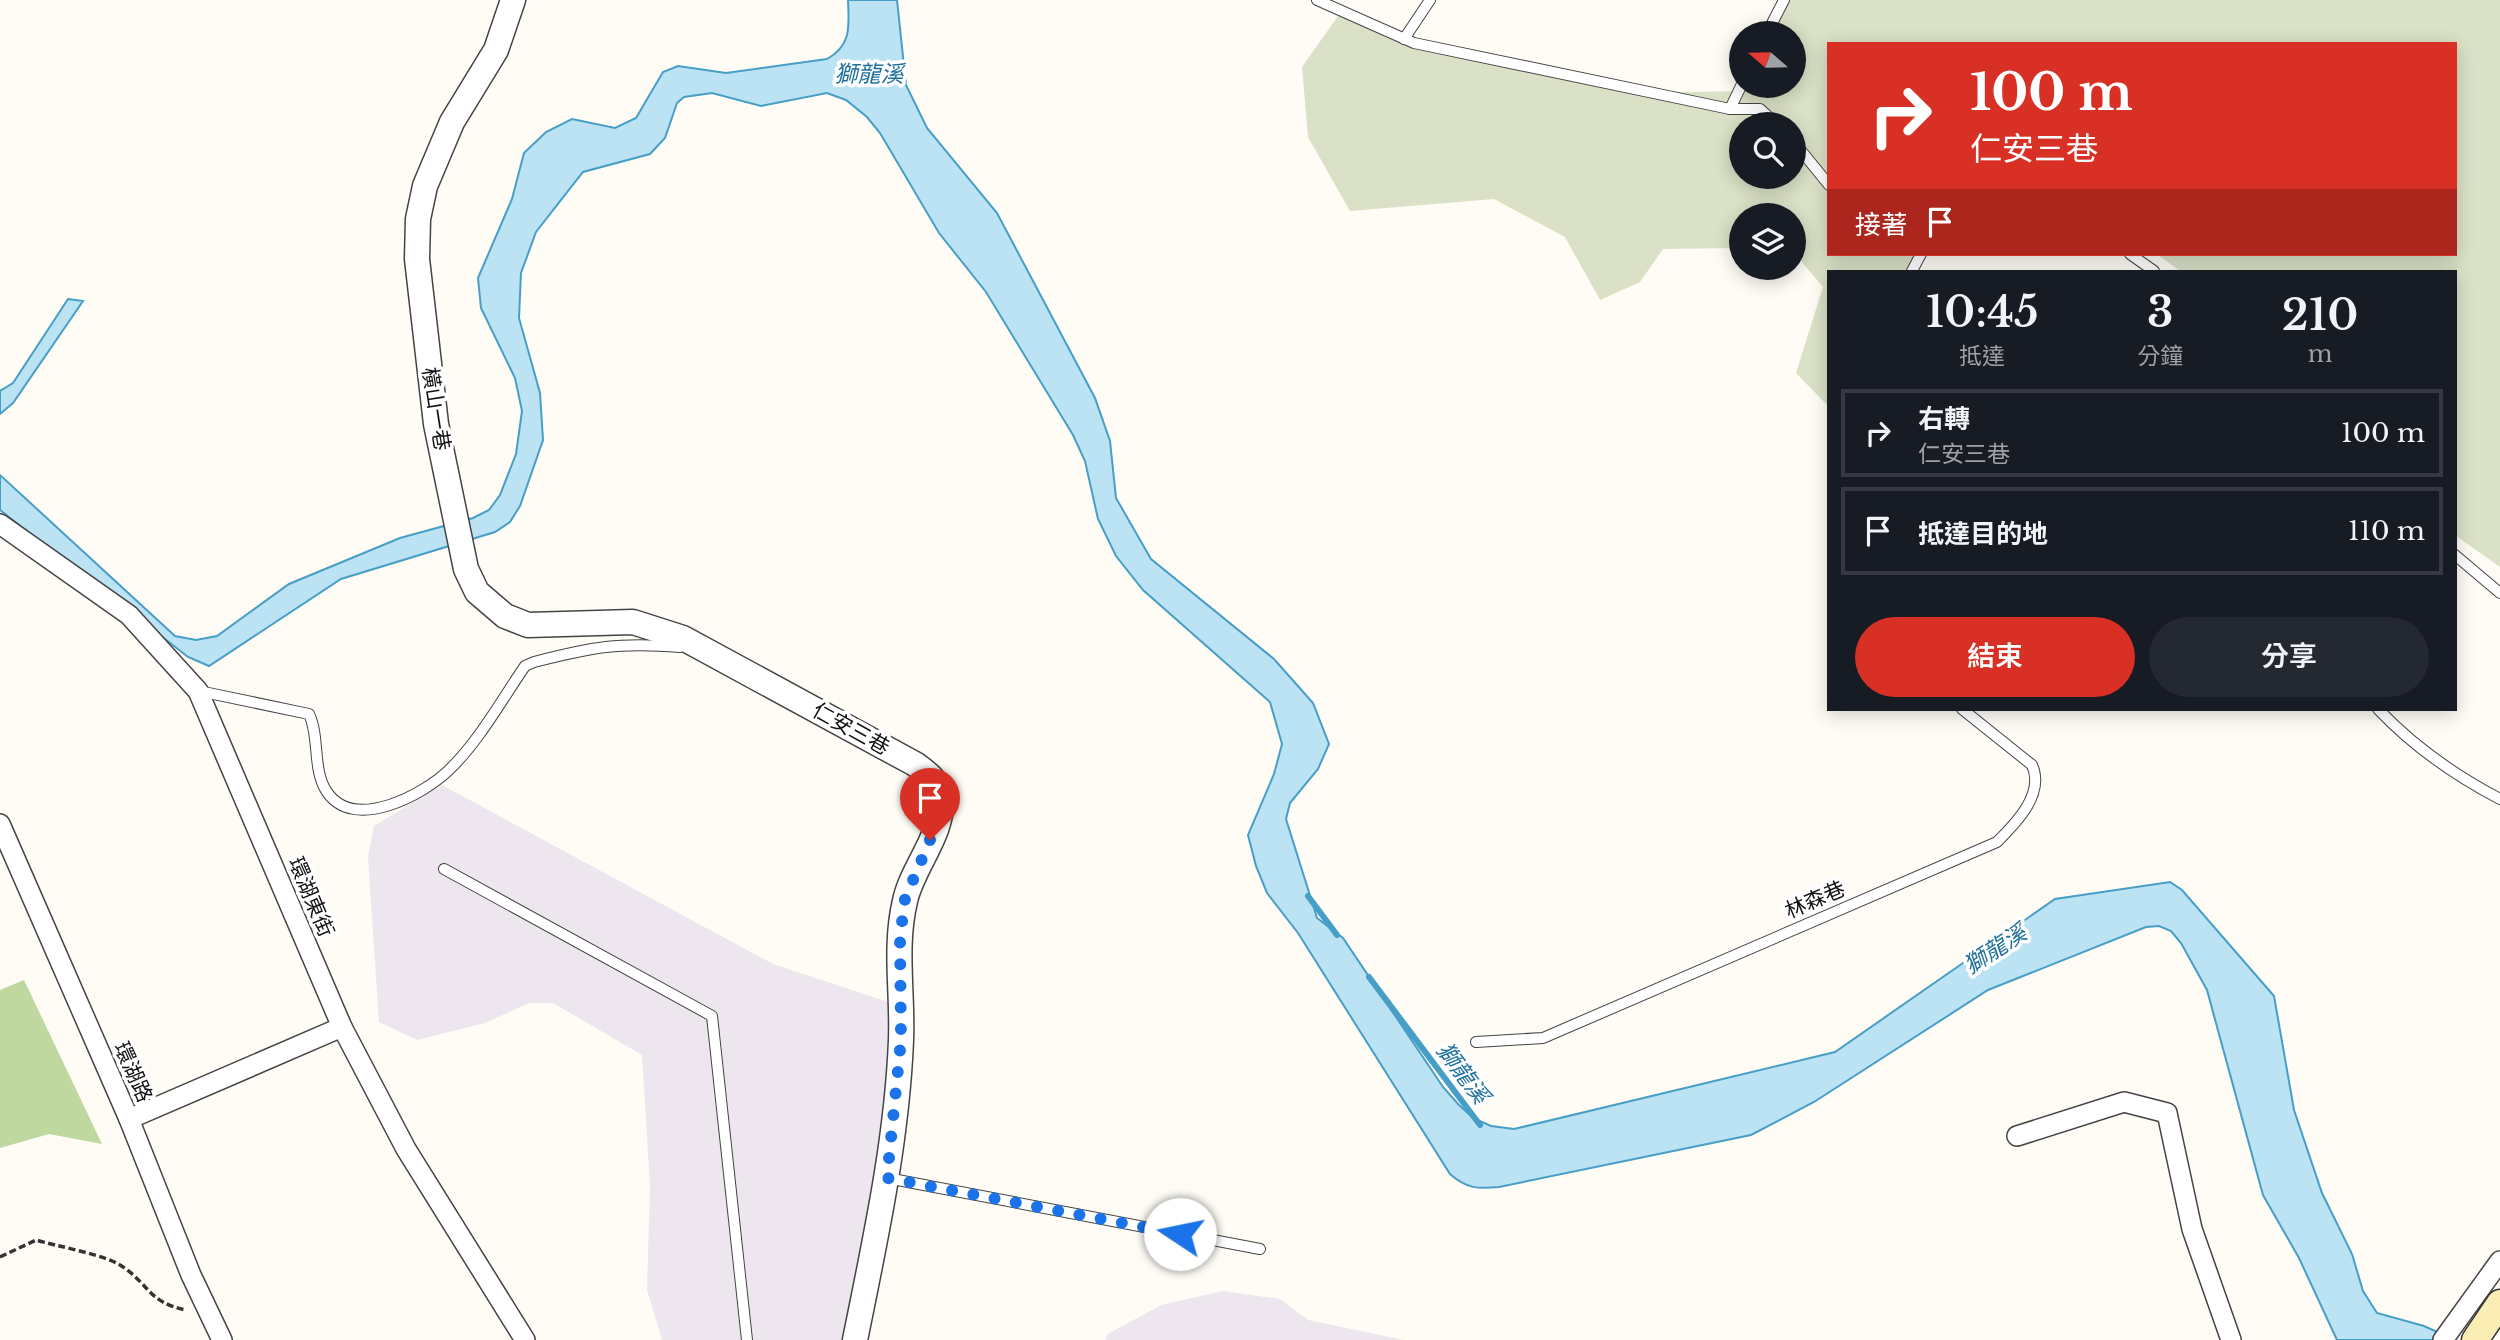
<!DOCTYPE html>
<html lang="zh-TW">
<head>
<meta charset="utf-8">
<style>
	body { margin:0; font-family:"Libre Baskerville","Noto Sans TC",serif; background:#242831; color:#f1f3f6; height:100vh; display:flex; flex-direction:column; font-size:26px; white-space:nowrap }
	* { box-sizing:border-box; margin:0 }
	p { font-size:23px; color:#9ea1a6 }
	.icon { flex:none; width:38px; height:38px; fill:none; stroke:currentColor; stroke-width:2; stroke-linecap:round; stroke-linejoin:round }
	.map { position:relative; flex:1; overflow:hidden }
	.side { position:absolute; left:1827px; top:270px; width:630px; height:441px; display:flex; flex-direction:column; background:#171b24; border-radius:0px; box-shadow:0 4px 18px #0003 }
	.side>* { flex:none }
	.top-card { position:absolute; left:1827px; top:42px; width:630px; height:214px; border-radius:0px; box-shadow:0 4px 18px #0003; background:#d93025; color:#fff; overflow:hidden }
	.needle { width:46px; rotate:290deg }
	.fabs { position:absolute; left:1729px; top:21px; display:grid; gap:14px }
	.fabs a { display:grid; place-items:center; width:77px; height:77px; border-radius:50%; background:#171b24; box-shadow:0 4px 18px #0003; font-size:35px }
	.pin { position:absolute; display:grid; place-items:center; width:60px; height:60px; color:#fff; margin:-72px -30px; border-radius:50% 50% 50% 0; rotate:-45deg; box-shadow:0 0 7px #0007 }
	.pin .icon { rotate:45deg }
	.me { position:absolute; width:77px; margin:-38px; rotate:281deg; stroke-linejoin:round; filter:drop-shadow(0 0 5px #0008) }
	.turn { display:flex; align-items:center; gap:24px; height:147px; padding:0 28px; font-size:32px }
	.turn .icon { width:91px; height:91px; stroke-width:2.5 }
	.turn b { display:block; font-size:49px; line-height:60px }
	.then { display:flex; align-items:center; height:66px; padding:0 28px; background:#0003; gap:14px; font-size:26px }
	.eta { display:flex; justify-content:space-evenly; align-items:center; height:119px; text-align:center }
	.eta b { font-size:42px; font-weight:600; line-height:49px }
	.cta { display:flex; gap:14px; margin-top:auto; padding:14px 28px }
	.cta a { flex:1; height:80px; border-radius:42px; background:#d93025; color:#fff; font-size:28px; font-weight:600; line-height:80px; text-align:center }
	.cta a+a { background:#242831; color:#f1f3f6 }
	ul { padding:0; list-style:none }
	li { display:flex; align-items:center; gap:21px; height:88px; margin:0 14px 10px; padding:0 14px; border:4px solid #363941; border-radius:0px }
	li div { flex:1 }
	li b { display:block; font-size:26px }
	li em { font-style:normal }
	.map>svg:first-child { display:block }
	.industrial { fill:#ede6ee }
	.forest { fill:#bed8a0 }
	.cemetery { fill:#dae1c6; fill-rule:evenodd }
	.water { fill:#bce3f3; stroke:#479ec6; stroke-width:2 }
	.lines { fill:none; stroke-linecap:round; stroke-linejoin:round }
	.stream { stroke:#479ec6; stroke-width:6 }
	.service-casing { stroke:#444; stroke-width:12 }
	.minor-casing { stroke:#444; stroke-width:22 }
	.tertiary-casing { stroke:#444; stroke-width:27 }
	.secondary-casing { stroke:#333; stroke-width:29 }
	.path { stroke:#333; stroke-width:3.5; stroke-dasharray:7 3.5; stroke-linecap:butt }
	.service { stroke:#fff; stroke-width:10 }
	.minor { stroke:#fff; stroke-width:19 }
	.tertiary { stroke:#fff; stroke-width:24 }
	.secondary { stroke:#faedb4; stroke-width:26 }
	.route { stroke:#1a73e8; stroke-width:12; stroke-dasharray:0 21.6 }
	.labels { text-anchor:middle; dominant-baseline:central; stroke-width:7; stroke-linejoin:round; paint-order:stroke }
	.street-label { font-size:21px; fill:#111; stroke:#fff }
	.water-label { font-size:23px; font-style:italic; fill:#1f719d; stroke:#fff }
</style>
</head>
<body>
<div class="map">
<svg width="2500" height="1340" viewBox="0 0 2500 1340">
	<rect width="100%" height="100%" fill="#fefcf5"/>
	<g class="industrial">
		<path d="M442,785L773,964L891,1003L879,1176L843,1340H662L647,1290L650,1187L642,1055L553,1003H529L485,1023L417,1040L379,1022L368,857L374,826Z"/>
		<path d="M1223,1291L1280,1299L1308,1320L1404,1340H1105L1108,1334L1161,1305Z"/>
	</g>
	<path class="forest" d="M24,980L102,1144L49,1134L0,1148V990Z"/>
	<path class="cemetery" d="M1777,0H2500V567L2455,535V271H2180L2157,254H2455V44H1829V254H1924L1915,271H1829V407L1796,373L1823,287L1794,253V215H1741V248L1663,249L1640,282L1600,300L1565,237L1494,199L1350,211L1308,137L1302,67L1338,16L1481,59L1626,93L1748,91L1750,86H1794V33H1766ZM1741,124H1794V177H1741Z"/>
	<g class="water">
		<path d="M848,0H897L906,85L927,128L997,213L1095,398L1110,441L1116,498L1151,559L1274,659L1313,703L1329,744L1318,769L1290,803L1286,819L1317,918L1343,938L1443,1087L1458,1104L1473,1118L1491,1126L1514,1129L1835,1052L2055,899L2170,882L2182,890L2274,996L2294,1110L2322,1193L2352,1254L2363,1291L2377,1313L2424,1326L2455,1340H2337L2299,1258L2263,1195L2207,990L2181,943L2171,931L2159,926L2146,927L1988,990L1814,1102L1751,1135L1499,1187C1478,1189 1467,1189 1450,1174L1298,933L1267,893L1256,866L1248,835L1274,774L1282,744L1270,702L1143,590L1116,556L1098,519L1085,461L1073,435L986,292L939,233L880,133L867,117L846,100L827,93L761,106L712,93L684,97L677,103L665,138L650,154L583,172L536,232L521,273L519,318L540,393L543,440L520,506L510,522L495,532L341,579L209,666L188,657L0,510V475L175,636L196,640L217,636L289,584L400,538L473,518L489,510L500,495L516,454L522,411L515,378L481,308L478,278L512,199L524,153L546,132L572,119L615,128L636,118L663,72L678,66L726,73L827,59C852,45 849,26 848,0Z"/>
		<path d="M68,299L83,301L13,403L0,414V391L13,383Z"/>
	</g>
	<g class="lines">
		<g class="stream">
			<path d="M1308,896L1337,935"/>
			<path d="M1369,977L1480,1125"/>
		</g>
		<g class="service-casing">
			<g id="service">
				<path d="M1317,0L1414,43L1730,109H1760L1776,124"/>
				<path d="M1767,33L1784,0"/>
				<path d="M1404,39L1430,0"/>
				<path d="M1730,109L1741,86"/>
				<path d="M1794,142L1829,185"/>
				<path d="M2130,254L2154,271"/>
				<path d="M1912,271L1921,254"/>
				<path d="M2455,555L2500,593"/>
				<path d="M199,691L309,714C320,737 312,770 327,792C354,832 423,795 449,770C479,741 501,701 525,666L534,662C592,647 619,642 680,647"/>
				<path d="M2378,709C2414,747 2454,775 2500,799"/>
				<path d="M444,869L712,1016L747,1340"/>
				<path d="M1476,1042L1543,1038L1997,842C2016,823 2045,794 2032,765L1962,709"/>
				<path d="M887,1178L1260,1249"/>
			</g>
		</g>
		<g class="minor-casing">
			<g id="minor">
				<path d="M0,524L129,615L198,691L342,1027L406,1149L525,1340"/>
				<path d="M0,824L129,1119L191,1275L222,1340"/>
				<path d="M129,1119L342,1027"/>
				<path d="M2017,1136L2124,1102L2167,1113L2192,1229L2231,1340"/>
				<path d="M2443,1340L2500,1261"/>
			</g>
		</g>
		<g class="tertiary-casing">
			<path id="tertiary" d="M513,0L496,50L452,122L425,186L418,219L417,259L436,424L466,569L477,592L505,616L528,625L633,622L683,638L915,764C926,772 939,781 941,796C945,833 912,867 905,901C894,947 903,994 901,1040C897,1141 875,1241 855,1340"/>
		</g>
		<g class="secondary-casing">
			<path id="secondary" d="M2475,1340L2500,1303"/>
		</g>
		<path class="path" d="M0,1257L36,1240C56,1246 105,1255 120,1265C150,1284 147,1302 186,1310"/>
		<use href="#service" class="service"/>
		<use href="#minor" class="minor"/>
		<use href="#tertiary" class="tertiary"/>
		<use href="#secondary" class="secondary"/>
	</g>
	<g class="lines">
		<path class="route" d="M930,840L905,899L900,937L901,1040L887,1178L1180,1234"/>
	</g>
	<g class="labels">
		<g class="street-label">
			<text transform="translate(436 409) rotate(81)">橫山一巷</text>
			<text transform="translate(851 729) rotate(29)">仁安三巷</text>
			<text transform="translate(311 897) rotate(67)">環湖東街</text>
			<text transform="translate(1815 900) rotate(-23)">林森巷</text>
			<text transform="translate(133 1072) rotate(66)">環湖路</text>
		</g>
		<g class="water-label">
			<text x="869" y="74">獅龍溪</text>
			<text transform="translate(1995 949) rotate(-33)">獅龍溪</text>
			<text transform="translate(1463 1073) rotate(53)">獅龍溪</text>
		</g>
	</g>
</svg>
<div class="fabs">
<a><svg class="needle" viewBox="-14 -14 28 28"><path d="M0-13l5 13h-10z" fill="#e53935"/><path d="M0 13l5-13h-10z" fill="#9ea1a6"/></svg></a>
<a><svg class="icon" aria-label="search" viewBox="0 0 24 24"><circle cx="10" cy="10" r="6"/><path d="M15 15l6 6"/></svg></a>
<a><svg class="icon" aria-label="layers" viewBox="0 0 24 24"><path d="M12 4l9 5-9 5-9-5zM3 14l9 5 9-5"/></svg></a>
</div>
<div class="pin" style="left:930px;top:840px;background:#d93025"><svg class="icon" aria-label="arrive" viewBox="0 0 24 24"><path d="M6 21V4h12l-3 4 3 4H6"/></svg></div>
<svg class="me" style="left:1180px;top:1234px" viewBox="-20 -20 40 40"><circle r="19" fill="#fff"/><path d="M0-13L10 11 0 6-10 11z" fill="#1a73e8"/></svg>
<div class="top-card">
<div class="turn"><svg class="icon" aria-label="right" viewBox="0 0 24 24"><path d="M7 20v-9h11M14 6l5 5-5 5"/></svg><div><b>100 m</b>仁安三巷</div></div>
<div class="then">接著<svg class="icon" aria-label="arrive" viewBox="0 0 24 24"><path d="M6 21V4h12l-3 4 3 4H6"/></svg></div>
</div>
<section class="side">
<div class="eta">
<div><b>10:45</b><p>抵達</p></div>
<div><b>3</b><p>分鐘</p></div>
<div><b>210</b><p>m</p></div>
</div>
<ul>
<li><svg class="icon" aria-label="right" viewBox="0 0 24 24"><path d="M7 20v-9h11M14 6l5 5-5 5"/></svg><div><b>右轉</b><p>仁安三巷</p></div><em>100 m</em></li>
<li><svg class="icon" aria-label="arrive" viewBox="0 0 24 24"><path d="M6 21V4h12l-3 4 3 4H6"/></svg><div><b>抵達目的地</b></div><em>110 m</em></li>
</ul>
<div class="cta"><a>結束</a><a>分享</a></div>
</section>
</div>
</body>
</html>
